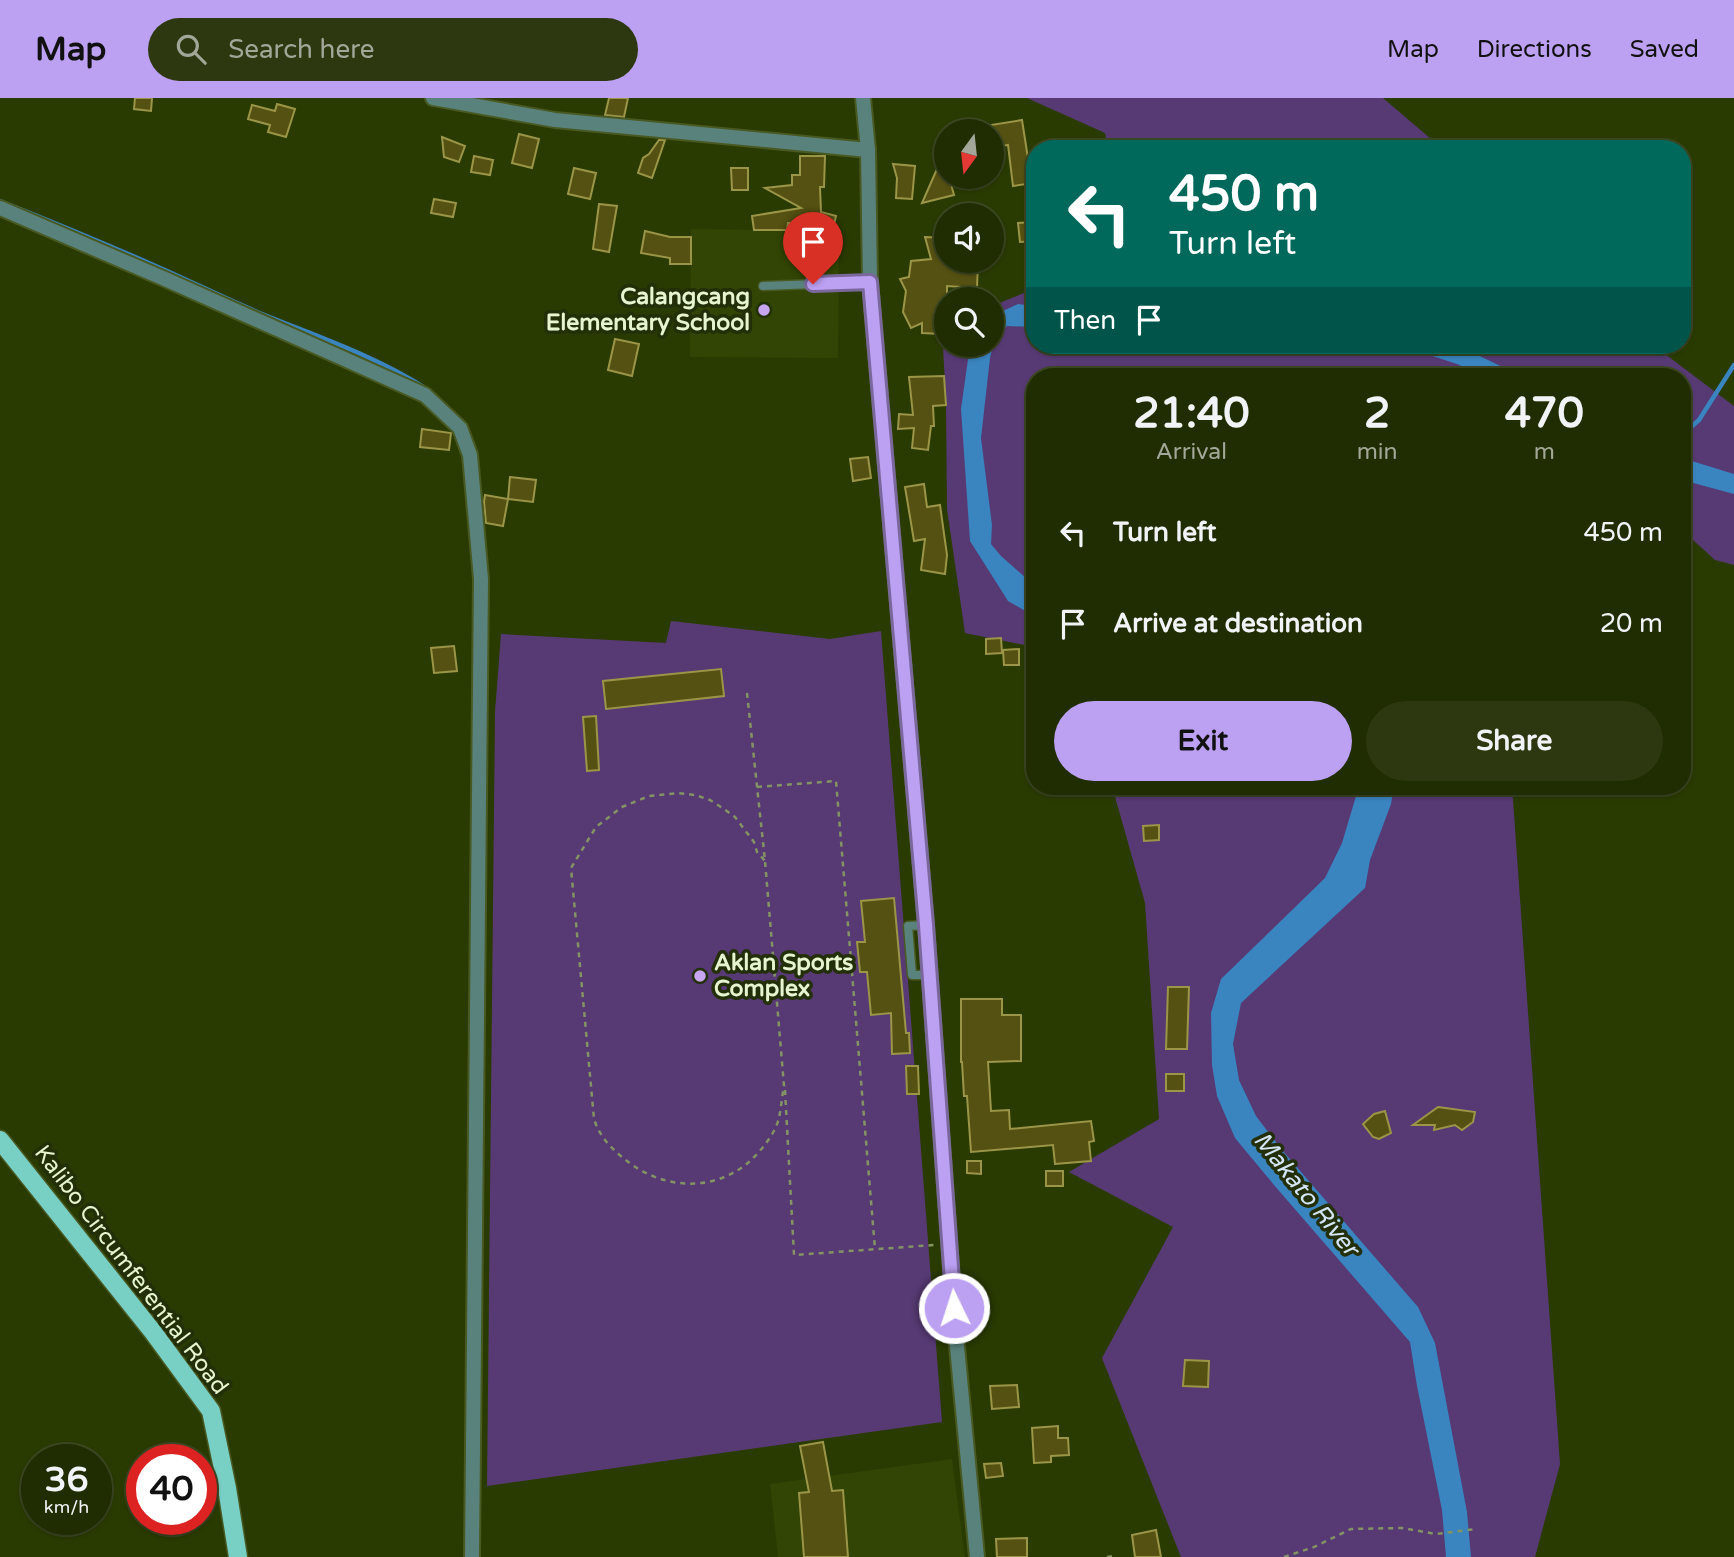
<!DOCTYPE html>
<html lang="en">
<head>
<meta charset="utf-8">
<style>
	body { margin:0; font-family:"Varela Round",sans-serif; background:#2d3810; color:#f1f3f6; height:100vh; display:flex; flex-direction:column; font-size:26px; white-space:nowrap }
	* { box-sizing:border-box; margin:0 }
	p { font-size:23px; color:#a2a799 }
	.icon { flex:none; width:38px; height:38px; fill:none; stroke:currentColor; stroke-width:2; stroke-linecap:round; stroke-linejoin:round }
	.map { position:relative; flex:1; overflow:hidden }
	.side { position:absolute; left:1026px; top:270px; width:665px; height:427px; display:flex; flex-direction:column; background:#202c01; border-radius:28px; box-shadow:0 2px 5px #0004,0 0 0 2px #3d4823 }
	.side>* { flex:none }
	.guide { position:absolute; left:1026px; top:42px; width:665px; height:214px; border-radius:28px; box-shadow:0 2px 5px #0004,0 0 0 2px #3d4823; background:#00695c; color:#fff; overflow:hidden }
	.needle { width:46px; rotate:195deg }
	.buttons { position:absolute; left:934px; top:21px; display:grid; gap:14px }
	.buttons a { display:grid; place-items:center; width:70px; height:70px; border-radius:50%; background:#202c01; box-shadow:0 2px 5px #0004,0 0 0 2px #3d4823; font-size:35px }
	.speed { position:absolute; left:21px; top:1346px; display:flex; gap:14px; font-size:35px; font-weight:700; text-align:center }
	.speed>* { display:grid; place-content:center; width:91px; height:91px; border-radius:50%; background:#202c01; box-shadow:0 2px 5px #0004,0 0 0 2px #3d4823; line-height:1 }
	.speed small { font-size:18px; font-weight:400 }
	.speed .limit { border:10px solid #d22; background:#fff; color:#111 }
	.pin { position:absolute; display:grid; place-items:center; width:60px; height:60px; color:#fff; margin:-72px -30px; border-radius:50% 50% 50% 0; rotate:-45deg; box-shadow:0 0 7px #0007 }
	.pin .icon { rotate:45deg }
	.me { position:absolute; width:77px; margin:-38px; rotate:356deg; stroke-linejoin:round; filter:drop-shadow(0 0 5px #0008) }
	.turn { display:flex; align-items:center; gap:24px; height:147px; padding:0 28px; font-size:32px }
	.turn .icon { width:91px; height:91px; stroke-width:2.5 }
	.turn b { display:block; font-size:49px; line-height:60px }
	.then { display:flex; align-items:center; height:66px; padding:0 28px; background:#0003; gap:14px; font-size:26px }
	.eta { display:flex; justify-content:space-evenly; align-items:center; height:119px; text-align:center }
	.eta b { font-size:42px; font-weight:700; line-height:49px }
	.cta { display:flex; gap:14px; margin-top:auto; padding:14px 28px }
	.cta a { flex:1; height:80px; border-radius:42px; background:#bca0f2; color:#111; font-size:28px; font-weight:700; line-height:80px; text-align:center }
	.cta a+a { background:#2d3810; color:#f1f3f6 }
	ul { padding:0; list-style:none }
	li { display:flex; align-items:center; gap:21px; height:91px; padding:0 28px }
	li div { flex:1 }
	li b { display:block; font-size:26px }
	li em { font-style:normal }
	header { display:flex; align-items:center; gap:42px; box-sizing:border-box; height:98px; padding:0 35px; background:#bca0f2; color:#111 }
	header strong { font-size:33px }
	nav { display:flex; gap:38px; margin-inline-start:auto; font-size:24px }
	.search { width:490px; height:63px; background:#2d3810; display:flex; align-items:center; gap:18px; box-sizing:border-box; padding:0 24px; border-radius:38px; color:#a2a799; font-size:26px }
	.map>svg:first-child { display:block }
	.built { fill:#324504 }
	.green { fill:#573a74 }
	.water { fill:#3a84bf }
	.lines { fill:none; stroke-linecap:round; stroke-linejoin:round }
	.stream { stroke:#3a84bf; stroke-width:4.5 }
	.building { fill:#555112; stroke:#9b9547; stroke-width:2 }
	.service-casing { stroke:#485922; stroke-width:11 }
	.minor-casing { stroke:#485922; stroke-width:18 }
	.tertiary-casing { stroke:#485922; stroke-width:18 }
	.primary-casing { stroke:#485922; stroke-width:21 }
	.path { stroke:#839363; stroke-width:2.5; stroke-dasharray:5 5; stroke-linecap:butt }
	.service { stroke:#5a827c; stroke-width:8 }
	.minor { stroke:#5a827c; stroke-width:14 }
	.tertiary { stroke:#5a827c; stroke-width:14 }
	.primary { stroke:#78cfc4; stroke-width:18 }
	.route-casing { stroke:#7a689d; stroke-width:18 }
	.route { stroke:#bca0f2; stroke-width:12 }
	.poi-dot { fill:#c8a6ef; stroke:#232f09; stroke-width:2.5 }
	.labels { text-anchor:middle; dominant-baseline:central; stroke-width:7; stroke-linejoin:round; paint-order:stroke }
	.poi-label { font-size:23px; font-weight:bold; fill:#e6f5d0; stroke:#232f09; text-anchor:end }
	.street-label { font-size:23px; fill:#e6f5d0; stroke:#232f09 }
	.water-label { font-size:24px; font-style:italic; fill:#d4e5f6; stroke:#232f09 }
</style>
</head>
<body>
<header>
<strong>Map</strong>
<div class="search"><svg class="icon" aria-label="search" viewBox="0 0 24 24"><circle cx="10" cy="10" r="6"/><path d="M15 15l6 6"/></svg>Search here</div>
<nav><a>Map</a><a>Directions</a><a>Saved</a></nav>
</header>
<div class="map">
<svg width="1734" height="1459" viewBox="0 0 1734 1459">
	<rect width="100%" height="100%" fill="#2a3b01"/>
	<g class="built">
		<path d="M691,131L839,133L838,260L690,259Z"/>
		<path d="M952,1361L965,1459H778L770,1386Z"/>
	</g>
	<g class="green">
		<path d="M1027,0H1383L1431,41L1437,51H1109L1105,35Z"/>
		<path d="M1034,191V247H1653L1734,308V467L1715,462L1682,432V278H1034V549L965,535L947,411L946,307L942,228L947,226V247H992V208Z"/>
		<path d="M671,523L830,541L881,533L942,1324L487,1388L495,614L501,536L666,545Z"/>
		<path d="M1112,688H1512L1560,1366L1535,1459H1181L1102,1260L1173,1129L1069,1074L1159,1021L1145,805Z"/>
	</g>
	<g class="water">
		<path d="M1018,206L1034,208V229L1007,228L994,243L990,260L981,340L992,427L991,446L1001,458L1034,487V518L1008,503L970,443L961,311L970,247H992V218Z"/>
		<path d="M1229,247H1457L1521,278H1484L1457,266L1414,252L1342,254H1303Z"/>
		<path d="M1682,360L1734,376V396L1682,382Z"/>
		<path d="M1359,688H1394L1391,706L1370,762L1365,790L1241,905L1233,946L1239,982L1256,1018L1282,1052L1418,1209L1435,1245L1467,1414L1471,1459H1446L1442,1412L1417,1288L1410,1244L1274,1087L1235,1040L1217,998L1212,967L1211,915L1221,881L1325,780L1342,745Z"/>
	</g>
	<g class="lines">
		<g class="stream">
			<path d="M0,103C53,124 106,146 158,169C190,183 222,199 255,213C312,237 372,256 425,290"/>
			<path d="M1682,337L1699,322L1734,267"/>
		</g>
	</g>
	<g class="building">
		<path d="M135,0H152L151,13L134,11Z"/>
		<path d="M609,0H628L624,19L605,17Z"/>
		<path d="M277,6L295,11L286,39L268,34L270,27L248,21L252,7L275,13Z"/>
		<path d="M1022,22L1029,67L1034,66V85L1013,88L1008,47L995,49L991,27Z"/>
		<path d="M519,36L539,41L532,70L512,65Z"/>
		<path d="M442,39L465,48L459,64L444,59Z"/>
		<path d="M659,42H665L652,80L638,75L643,60L649,56Z"/>
		<path d="M474,58L493,62L490,77L471,74Z"/>
		<path d="M800,58H825L824,89H820L821,114L836,118L833,131L810,125H788L787,132H754L752,118L801,110L765,90L792,87V77H800Z"/>
		<path d="M893,66L915,68L912,101L896,100L897,80Z"/>
		<path d="M574,70L596,75L590,101L568,96Z"/>
		<path d="M731,70H748V92H732Z"/>
		<path d="M937,71L947,73V79H949L954,97L922,105Z"/>
		<path d="M434,101L456,105L453,119L431,115Z"/>
		<path d="M599,106L617,108L609,154L593,151Z"/>
		<path d="M1034,124V143L1020,144L1018,125Z"/>
		<path d="M645,133L670,139H691V166H670V160L641,155Z"/>
		<path d="M925,139L947,140V163H978L977,190L947,188V200L943,201L942,236L922,235V225L911,230L903,214L906,193L900,181L909,179L911,163L931,161Z"/>
		<path d="M615,241L639,246L632,278L608,272Z"/>
		<path d="M944,278L946,307L933,308L934,328H931L928,352L912,350L914,330L898,331L899,316L913,317L909,279Z"/>
		<path d="M422,331L451,335L449,352L420,349Z"/>
		<path d="M868,359L871,380L853,383L850,361Z"/>
		<path d="M510,379L536,382L533,404L508,401Z"/>
		<path d="M924,386L927,409L940,407L947,457L945,476L921,472L925,441L914,443L905,389Z"/>
		<path d="M485,397L508,401L503,428L486,425L484,404Z"/>
		<path d="M1001,540L1002,555L986,556V541Z"/>
		<path d="M454,548L457,573L434,575L431,550Z"/>
		<path d="M1019,551V567H1004L1003,552Z"/>
		<path d="M721,571L724,598L606,611L603,583Z"/>
		<path d="M596,618L599,672L587,673L583,619Z"/>
		<path d="M1159,727V742L1144,743L1143,728Z"/>
		<path d="M894,800L906,935H909L910,955L892,956L891,915L871,917L867,874H860L857,844H865L861,803Z"/>
		<path d="M1168,889H1189L1187,951H1166Z"/>
		<path d="M961,901H1002V917H1021V963L988,964L991,1013L1009,1012L1010,1031L1091,1023L1094,1043L1089,1044L1091,1063L1055,1066L1053,1047L971,1054L967,998H964L962,964H961Z"/>
		<path d="M906,968H918L919,996H907Z"/>
		<rect x="1166" y="976" width="18" height="17"/>
		<path d="M1438,1009L1475,1014L1473,1024L1462,1032L1455,1027L1434,1032L1435,1027H1413Z"/>
		<path d="M1385,1013L1391,1035L1379,1041L1373,1039L1363,1026L1374,1016Z"/>
		<path d="M967,1063H981V1076L967,1075Z"/>
		<rect x="1046" y="1073" width="17" height="15"/>
		<path d="M1185,1262L1209,1263L1208,1289L1183,1288Z"/>
		<path d="M1017,1287L1019,1309L992,1311L990,1288Z"/>
		<path d="M1058,1328V1340H1068L1069,1357L1051,1358V1364L1034,1365L1032,1330Z"/>
		<path d="M823,1344L832,1393L843,1392L848,1459H804L799,1395L809,1394L800,1348Z"/>
		<path d="M1001,1365L1003,1378L986,1380L984,1366Z"/>
		<path d="M1156,1432L1161,1459H1135L1132,1437Z"/>
		<path d="M1027,1440V1459H997L996,1441Z"/>
	</g>
	<g class="lines">
		<g class="service-casing">
			<g id="service">
				<path d="M763,188L870,184"/>
				<path d="M926,827L908,828L912,877H930"/>
			</g>
		</g>
		<g class="minor-casing">
			<g id="minor">
				<path d="M433,0L555,22L868,52"/>
				<path d="M0,110L165,181L425,297L460,330L470,357L481,481L472,1459"/>
			</g>
		</g>
		<g class="tertiary-casing">
			<path id="tertiary" d="M863,0L868,52L870,184L926,827L956,1238L977,1459"/>
		</g>
		<g class="primary-casing">
			<path id="primary" d="M0,1042L153,1234L211,1313L227,1390L238,1459"/>
		</g>
		<g class="path">
			<path d="M747,595L765,763L784,988C782,999 781,1010 779,1020C775,1036 761,1053 749,1064C711,1096 659,1091 622,1059C609,1048 599,1037 594,1021L571,770L588,742L596,729L622,709L649,698L678,695L695,697L710,702L724,711L735,719L754,744L757,754L765,763"/>
			<path d="M757,689L836,683L875,1151"/>
			<path d="M785,992L794,1157L934,1147"/>
			<path d="M1107,1459L1113,1458"/>
			<path d="M1284,1459L1314,1449L1351,1431L1402,1430L1436,1436L1476,1431"/>
		</g>
		<use href="#service" class="service"/>
		<use href="#minor" class="minor"/>
		<use href="#tertiary" class="tertiary"/>
		<use href="#primary" class="primary"/>
	</g>
	<g class="lines">
		<g class="route-casing">
			<path id="route" d="M813,186L870,184L926,827L954,1210"/>
		</g>
		<use href="#route" class="route"/>
	</g>
	<g class="poi-dot">
		<circle cx="764" cy="212" r="7"/>
		<circle cx="700" cy="878" r="7"/>
	</g>
	<g class="labels">
		<g class="poi-label">
			<text x="750" y="199">Calangcang<tspan x="750" dy="26">Elementary School</tspan></text>
			<text x="714" y="865" text-anchor="start">Aklan Sports<tspan x="714" dy="26">Complex</tspan></text>
		</g>
		<g class="street-label">
			<text transform="translate(131 1172) rotate(53)">Kalibo Circumferential Road</text>
		</g>
		<g class="water-label">
			<text transform="translate(1306 1096) rotate(51)">Makato River</text>
		</g>
	</g>
</svg>
<div class="buttons">
<a><svg class="needle" viewBox="-14 -14 28 28"><path d="M0-13l5 13h-10z" fill="#e53935"/><path d="M0 13l5-13h-10z" fill="#a2a799"/></svg></a>
<a><svg class="icon" aria-label="sound" viewBox="0 0 24 24"><path d="M4 9h4l5-4v14l-5-4H4zM17 9q2 3 0 6"/></svg></a>
<a><svg class="icon" aria-label="search" viewBox="0 0 24 24"><circle cx="10" cy="10" r="6"/><path d="M15 15l6 6"/></svg></a>
</div>
<div class="speed"><div>36<small>km/h</small></div><div class="limit">40</div></div>
<div class="pin" style="left:813px;top:186px;background:#d93025"><svg class="icon" aria-label="arrive" viewBox="0 0 24 24"><path d="M6 21V4h12l-3 4 3 4H6"/></svg></div>
<svg class="me" style="left:954px;top:1210px" viewBox="-20 -20 40 40"><circle r="17" fill="#bca0f2" stroke="#fff" stroke-width="3"/><path d="M0-11L8 9 0 5-8 9z" fill="#fff"/></svg>
<div class="guide">
<div class="turn"><svg class="icon" aria-label="left" viewBox="0 0 24 24"><path d="M17 20v-9H6M10 6l-5 5 5 5"/></svg><div><b>450 m</b>Turn left</div></div>
<div class="then">Then<svg class="icon" aria-label="arrive" viewBox="0 0 24 24"><path d="M6 21V4h12l-3 4 3 4H6"/></svg></div>
</div>
<section class="side">
<div class="eta">
<div><b>21:40</b><p>Arrival</p></div>
<div><b>2</b><p>min</p></div>
<div><b>470</b><p>m</p></div>
</div>
<ul>
<li><svg class="icon" aria-label="left" viewBox="0 0 24 24"><path d="M17 20v-9H6M10 6l-5 5 5 5"/></svg><div><b>Turn left</b></div><em>450 m</em></li>
<li><svg class="icon" aria-label="arrive" viewBox="0 0 24 24"><path d="M6 21V4h12l-3 4 3 4H6"/></svg><div><b>Arrive at destination</b></div><em>20 m</em></li>
</ul>
<div class="cta"><a>Exit</a><a>Share</a></div>
</section>
</div>
</body>
</html>
